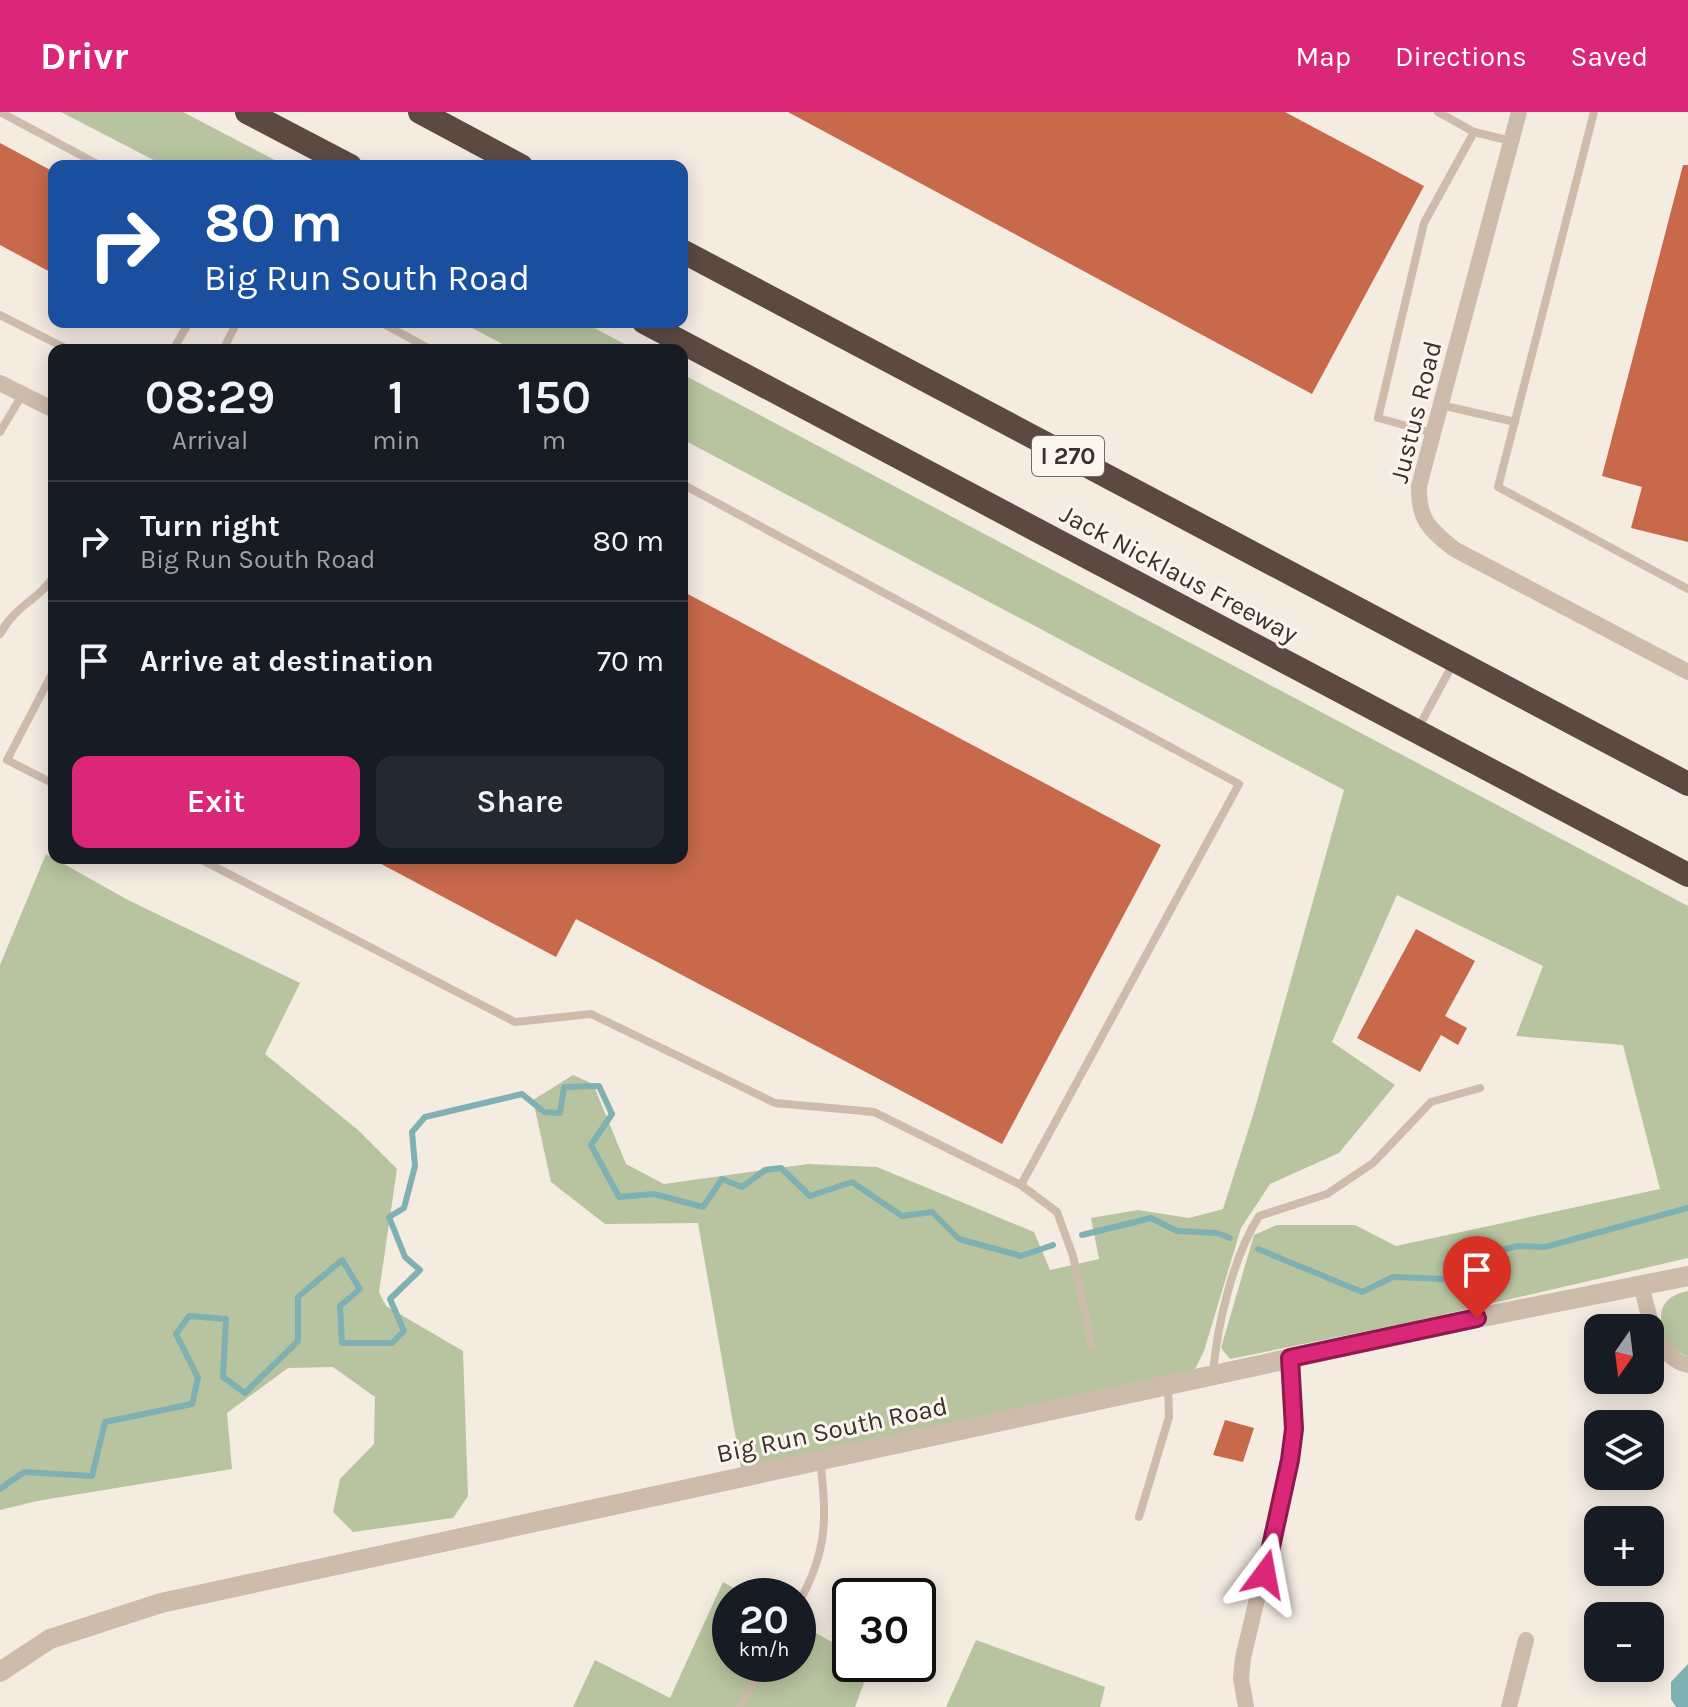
<!DOCTYPE html>
<html lang="en">
<head>
<meta charset="utf-8">
<style>
	body { margin:0; font-family:Karla,sans-serif; background:#242831; color:#f1f3f6; height:100vh; display:flex; flex-direction:column; font-size:30px; white-space:nowrap }
	* { box-sizing:border-box; margin:0 }
	p { font-size:26px; color:#9ea1a6 }
	.icon { flex:none; width:44px; height:44px; fill:none; stroke:currentColor; stroke-width:2; stroke-linecap:round; stroke-linejoin:round }
	.map { position:relative; flex:1; overflow:hidden }
	.drawer { position:absolute; left:48px; top:232px; width:640px; height:520px; display:flex; flex-direction:column; background:#171b24; border-radius:16px; box-shadow:0 4px 20px #0003 }
	.drawer>* { flex:none }
	.top-card { position:absolute; left:48px; top:48px; width:640px; height:168px; border-radius:16px; box-shadow:0 4px 20px #0003; background:#1a4fa0; color:#fff; overflow:hidden }
	.needle { width:52px; rotate:194deg }
	.buttons { position:absolute; left:1584px; top:1202px; display:grid; gap:16px }
	.buttons a { display:grid; place-items:center; width:80px; height:80px; border-radius:16px; background:#171b24; box-shadow:0 4px 20px #0003; font-size:40px }
	.speed { position:absolute; left:712px; top:1466px; display:flex; gap:16px; font-size:40px; font-weight:700; text-align:center }
	.speed>* { display:grid; place-content:center; width:104px; height:104px; border-radius:50%; background:#171b24; box-shadow:0 4px 20px #0003; line-height:1 }
	.speed small { font-size:20px; font-weight:400 }
	.speed .limit { border:4px solid #111; border-radius:12px; background:#fff; color:#111 }
	.pin { position:absolute; display:grid; place-items:center; width:68px; height:68px; color:#fff; margin:-82px -34px; border-radius:50% 50% 50% 0; rotate:-45deg; box-shadow:0 0 8px #0007 }
	.pin .icon { rotate:45deg }
	.me { position:absolute; width:88px; margin:-44px; rotate:13deg; stroke-linejoin:round; filter:drop-shadow(0 0 6px #0008) }
	.turn { display:flex; align-items:center; gap:28px; height:168px; padding:0 24px; font-size:36px }
	.turn .icon { width:104px; height:104px; stroke-width:2.5 }
	.turn b { display:block; font-size:56px; line-height:68px }
	.eta { display:flex; justify-content:space-evenly; align-items:center; height:136px; text-align:center }
	.eta b { font-size:48px; font-weight:600; line-height:56px }
	.primary-button { display:flex; gap:16px; margin-top:auto; padding:16px 24px }
	.primary-button a { flex:1; height:92px; border-radius:16px; background:#db2777; color:#fff; font-size:32px; font-weight:600; line-height:92px; text-align:center }
	.primary-button a+a { background:#242831; color:#f1f3f6 }
	ul { padding:0; list-style:none }
	li { display:flex; align-items:center; gap:24px; height:120px; padding:0 24px; border-top:2px solid #363941 }
	li div { flex:1 }
	li b { display:block; font-size:30px }
	li em { font-style:normal }
	header { display:flex; align-items:center; gap:48px; box-sizing:border-box; height:112px; padding:0 40px; background:#db2777; color:#fff }
	header strong { font-size:38px }
	nav { display:flex; gap:44px; margin-inline-start:auto; font-size:28px }
	.map>svg:first-child { display:block }
	.green { fill:#b8c4a0 }
	.water { fill:#7fb0b2 }
	.lines { fill:none; stroke-linecap:round; stroke-linejoin:round }
	.stream { stroke:#7fb0b2; stroke-width:6 }
	.building { fill:#c8694b }
	.service { stroke:#cdbbac; stroke-width:8 }
	.minor { stroke:#cdbbac; stroke-width:16 }
	.tertiary { stroke:#cdbbac; stroke-width:20 }
	.motorway { stroke:#5c4a42; stroke-width:24 }
	.route-casing { stroke:#8e194d; stroke-width:20 }
	.route { stroke:#db2777; stroke-width:14 }
	.labels { text-anchor:middle; dominant-baseline:central; stroke-width:6; stroke-linejoin:round; paint-order:stroke }
	.shield { fill:#fbf5ee; stroke:#756b66; stroke-width:2 }
	.shield-label { font-size:24px; font-weight:bold; fill:#3b302b }
	.street-label { font-size:26px; fill:#3b302b; stroke:#fbf5ee }
</style>
</head>
<body>
<header>
<strong>Drivr</strong>
<nav><a>Map</a><a>Directions</a><a>Saved</a></nav>
</header>
<div class="map">
<svg width="1688" height="1595" viewBox="0 0 1688 1595">
	<rect width="100%" height="100%" fill="#f4ebe1"/>
	<g class="green">
		<path d="M61,0H183L286,54H165Z"/>
		<path d="M461,210H583L636,238H514Z"/>
		<path d="M682,262L1688,794V1146L1407,1211L1230,1247L1221,1236L1254,1123L1277,1113H1355L1396,1134L1660,1077L1623,933L1516,924L1543,854L1397,783L1332,930L1395,973L1339,1041L1270,1072L1241,1116L1204,1239L1194,1259L741,1356L698,1111L605,1112L551,1070L533,988L573,963L593,972L626,1052L664,1072L808,1052L877,1055L1034,1120L1050,1158L1099,1147L1091,1106L1138,1098L1189,1106L1223,1097L1254,1000L1344,678L682,327Z"/>
		<path d="M46,742L128,788L300,871L265,942L358,1018L397,1057L379,1180L386,1194L463,1239L468,1384L453,1406L353,1420L333,1400L340,1367L374,1332L375,1285L333,1255L288,1256L227,1301L232,1357L37,1389L0,1398V853Z"/>
		<path d="M1688,1179V1245L1668,1234C1658,1209 1654,1186 1688,1179Z"/>
		<path d="M723,1470L748,1484H730V1552H798V1511L850,1540V1552H871L855,1595H573L595,1548L670,1586Z"/>
		<path d="M976,1528L1105,1575L1100,1595H946Z"/>
	</g>
	<path class="water" d="M1688,1552V1595H1676L1671,1587V1570Z"/>
	<g class="lines">
		<g class="stream">
			<path d="M1082,1123L1151,1106L1177,1119L1217,1121L1230,1126"/>
			<path d="M1258,1137L1362,1180L1393,1165L1444,1167L1472,1145L1518,1134L1545,1135L1688,1096"/>
			<path d="M0,1377L24,1360L92,1364L105,1310L192,1292L198,1266L176,1222L189,1204L226,1207L223,1265L245,1281L298,1229V1185L342,1148L360,1177L340,1194L342,1231H392L404,1219L390,1187L420,1158L405,1145L389,1105L404,1096L415,1054L412,1020L425,1005L522,982L544,1000L560,1001L564,975L599,974L612,1002L591,1033L619,1085L654,1082L703,1095L722,1067L742,1075L765,1058L781,1056L810,1084L852,1070L902,1104L932,1100L959,1127L1021,1144L1053,1133"/>
		</g>
	</g>
	<g class="building">
		<path d="M788,0H1285L1424,74L1312,282Z"/>
		<path d="M0,31L54,60V162L0,133Z"/>
		<path d="M1683,53H1688V430L1631,416L1642,375L1602,364Z"/>
		<path d="M682,479L1161,733L1002,1032L576,807L556,845L370,746H682Z"/>
		<path d="M1416,817L1475,849L1445,904L1467,916L1458,933L1441,923L1420,960L1357,926Z"/>
		<path d="M1225,1308L1254,1316L1243,1350L1213,1343Z"/>
	</g>
	<g class="lines">
		<g class="service">
			<path d="M0,0L101,54"/>
			<path d="M1594,0L1498,375L1688,477"/>
			<path d="M1474,20L1511,29"/>
			<path d="M0,203L69,238"/>
			<path d="M380,210L432,238"/>
			<path d="M173,238L189,210"/>
			<path d="M223,238L237,210"/>
			<path d="M1441,293L1515,310"/>
			<path d="M0,320L22,283"/>
			<path d="M1433,321L1378,306L1424,111L1474,20L1438,0"/>
			<path d="M682,372L1239,672L1021,1073L1057,1100L1073,1144L1092,1235"/>
			<path d="M0,522C16,492 41,487 54,463"/>
			<path d="M54,558L7,648L54,672"/>
			<path d="M1417,618L1453,552"/>
			<path d="M198,746L515,910L591,902L775,991L874,1000L1021,1073"/>
			<path d="M1213,1262C1217,1213 1233,1145 1259,1104L1327,1082L1373,1051L1431,990L1480,976"/>
			<path d="M1139,1405L1169,1305L1168,1274"/>
			<path d="M798,1492C828,1439 827,1407 820,1347"/>
			<path d="M740,1595L764,1552"/>
		</g>
		<g class="minor">
			<path d="M1519,0L1419,374C1418,407 1429,417 1454,437L1688,560"/>
			<path d="M0,271L54,298"/>
			<path d="M1641,1174C1650,1203 1654,1245 1688,1253"/>
			<path d="M1246,1595L1241,1566L1243,1546L1290,1348L1294,1317L1290,1246"/>
			<path d="M1509,1595L1526,1528"/>
		</g>
		<path class="tertiary" d="M0,1560L50,1527L161,1491L1477,1206L1688,1164"/>
		<g class="motorway">
			<path d="M247,0L350,54"/>
			<path d="M420,0L521,54"/>
			<path d="M682,139L1688,672"/>
			<path d="M644,210L1688,763"/>
		</g>
	</g>
	<g class="lines">
		<g class="route-casing">
			<path id="route" d="M1265,1462L1290,1348L1294,1317L1290,1246L1477,1206"/>
		</g>
		<use href="#route" class="route"/>
	</g>
	<g class="labels">
		<rect class="shield" x="1032" y="324" width="72" height="40" rx="6"/>
		<g class="shield-label">
			<text x="1068" y="344">I 270</text>
		</g>
		<g class="street-label">
			<text transform="translate(1416 300) rotate(-76)">Justus Road</text>
			<text transform="translate(1179 462) rotate(28)">Jack Nicklaus Freeway</text>
			<text transform="translate(832 1318) rotate(-12)">Big Run South Road</text>
		</g>
	</g>
</svg>
<div class="buttons">
<a><svg class="needle" viewBox="-14 -14 28 28"><path d="M0-13l5 13h-10z" fill="#e53935"/><path d="M0 13l5-13h-10z" fill="#9ea1a6"/></svg></a>
<a><svg class="icon" aria-label="layers" viewBox="0 0 24 24"><path d="M12 4l9 5-9 5-9-5zM3 14l9 5 9-5"/></svg></a>
<a>+</a>
<a>−</a>
</div>
<div class="speed"><div>20<small>km/h</small></div><div class="limit">30</div></div>
<div class="pin" style="left:1477px;top:1206px;background:#d93025"><svg class="icon" aria-label="arrive" viewBox="0 0 24 24"><path d="M6 21V4h12l-3 4 3 4H6"/></svg></div>
<svg class="me" style="left:1265px;top:1462px" viewBox="-20 -20 40 40"><path d="M0-17L14 15 0 8-14 15z" fill="#db2777" stroke="#fff" stroke-width="4"/></svg>
<div class="top-card">
<div class="turn"><svg class="icon" aria-label="right" viewBox="0 0 24 24"><path d="M7 20v-9h11M14 6l5 5-5 5"/></svg><div><b>80 m</b>Big Run South Road</div></div>
</div>
<section class="drawer">
<div class="eta">
<div><b>08:29</b><p>Arrival</p></div>
<div><b>1</b><p>min</p></div>
<div><b>150</b><p>m</p></div>
</div>
<ul>
<li><svg class="icon" aria-label="right" viewBox="0 0 24 24"><path d="M7 20v-9h11M14 6l5 5-5 5"/></svg><div><b>Turn right</b><p>Big Run South Road</p></div><em>80 m</em></li>
<li><svg class="icon" aria-label="arrive" viewBox="0 0 24 24"><path d="M6 21V4h12l-3 4 3 4H6"/></svg><div><b>Arrive at destination</b></div><em>70 m</em></li>
</ul>
<div class="primary-button"><a>Exit</a><a>Share</a></div>
</section>
</div>
</body>
</html>
